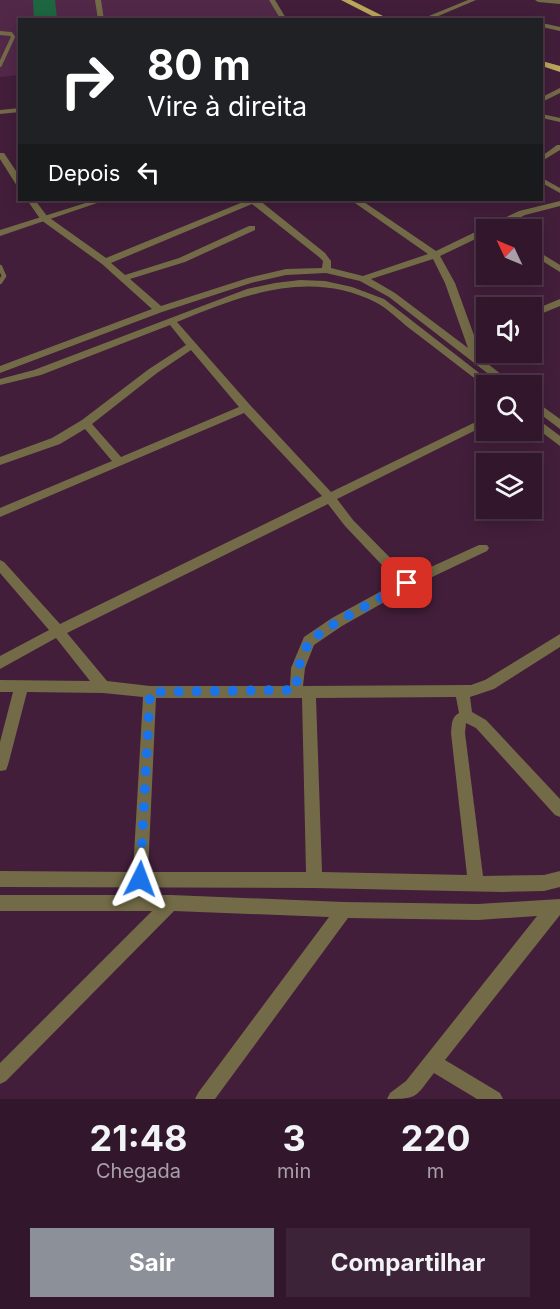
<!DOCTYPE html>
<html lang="pt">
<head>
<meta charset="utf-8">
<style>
	body { margin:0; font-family:Inter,sans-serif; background:#3d2338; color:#f1f3f6; height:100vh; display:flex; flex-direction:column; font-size:22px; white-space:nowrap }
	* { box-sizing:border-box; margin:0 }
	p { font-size:20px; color:#a89fa9 }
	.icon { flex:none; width:33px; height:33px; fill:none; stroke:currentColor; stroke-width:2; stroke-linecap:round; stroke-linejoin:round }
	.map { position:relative; height:1099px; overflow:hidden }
	.drawer { display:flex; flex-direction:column; background:#32162c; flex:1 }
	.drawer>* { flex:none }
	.banner { position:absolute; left:18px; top:18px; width:525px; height:183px; border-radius:0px; box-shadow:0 3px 15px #0003,0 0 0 2px #4d3548; background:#202124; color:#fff; overflow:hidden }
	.needle { width:39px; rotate:314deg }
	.tools { position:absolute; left:476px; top:219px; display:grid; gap:12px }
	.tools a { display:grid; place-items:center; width:66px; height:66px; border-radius:0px; background:#32162c; box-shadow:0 3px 15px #0003,0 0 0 2px #4d3548; font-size:30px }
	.pin { position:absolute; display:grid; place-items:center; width:51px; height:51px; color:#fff; margin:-26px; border-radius:12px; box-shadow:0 3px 9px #0006 }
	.me { position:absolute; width:66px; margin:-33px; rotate:3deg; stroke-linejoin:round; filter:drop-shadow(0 0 4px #0008) }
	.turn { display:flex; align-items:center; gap:21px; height:126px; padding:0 30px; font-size:27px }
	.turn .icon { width:78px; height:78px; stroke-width:2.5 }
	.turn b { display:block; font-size:42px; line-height:51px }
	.then { display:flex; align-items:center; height:57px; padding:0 30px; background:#0003; gap:12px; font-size:22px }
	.eta { display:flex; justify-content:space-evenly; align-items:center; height:102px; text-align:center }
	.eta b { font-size:36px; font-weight:700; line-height:42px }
	.primary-button { display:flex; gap:12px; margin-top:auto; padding:12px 30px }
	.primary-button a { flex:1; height:69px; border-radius:0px; background:#8c9099; color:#fff; font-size:24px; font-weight:700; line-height:69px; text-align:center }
	.primary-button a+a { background:#3d2338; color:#f1f3f6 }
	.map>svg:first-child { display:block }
	.built { fill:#522849 }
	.building { fill:#1e6640 }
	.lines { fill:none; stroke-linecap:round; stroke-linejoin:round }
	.service-far1 { stroke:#736b47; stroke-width:4 }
	.service { stroke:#736b47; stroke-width:4.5 }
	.minor { fill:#736b47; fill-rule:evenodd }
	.tertiary { fill:#736b47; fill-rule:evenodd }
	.primary { fill:#baa75a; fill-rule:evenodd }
	.route { stroke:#1a73e8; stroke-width:10; stroke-dasharray:0 18 }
</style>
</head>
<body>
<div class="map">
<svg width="560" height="1099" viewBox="0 0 560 1099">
	<rect width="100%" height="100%" fill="#421e3a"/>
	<path class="built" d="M0,0H275L287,19L20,20L19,75L0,77Z"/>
	<path class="building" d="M33,0H55L57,19L34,20Z"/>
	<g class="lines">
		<path class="service-far1" d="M0,33L11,34L13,37L0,65"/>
		<path class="service" d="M0,267L4,276L0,282"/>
		<g class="minor">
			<path d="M269,0H275L287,20H281Z"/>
			<path d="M468,0H476L429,20H419Z"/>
			<path d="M535,0H560V4L538,2Z"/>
			<path d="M542,23L560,27V31L542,27Z"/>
			<path d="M560,88V93L542,102V97Z"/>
			<path d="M20,108V112L0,114V110Z"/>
			<path d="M542,114L560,118V122L542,118Z"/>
			<path d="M557,145H560V150L542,161V156Z"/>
			<path d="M0,153H4L20,177V186H17L0,159Z"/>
			<path d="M542,178L560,188V193L542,183Z"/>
			<path d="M27,200H35L47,216L106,258L248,200H259L325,253L331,261V268L363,276L428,254L355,203V200H361L436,251L519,211L560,201V206L525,215L496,230H486V234L440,256L455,283L475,338L486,334V341L477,345L478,350L474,353L516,386H504L389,297L360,281L326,273L286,275L251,283L162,312L0,373V366L152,309L102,264L41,220ZM252,204L319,257L323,261L322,268L286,269L248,278L161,306L130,279L185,262L255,230V226H249L179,258L125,275L111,263ZM433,259L445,283L468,348L395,293L371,279Z"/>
			<path d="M531,247L560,265V272L531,254Z"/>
			<path d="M300,280L325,281L352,287L384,299L496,386H486V387C460,367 435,348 409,328C399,320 388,309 377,303C309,268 241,296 177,322L250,405L331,492L486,417V425L337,499L353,520L409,577L479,545H487L489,548L487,551L411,587L342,626L314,645L305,668L303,686L471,685L485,680L560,634V647L494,689L470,697L472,712L486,720L560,799V817L555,815L476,728L466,723L465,733L483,876L544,875L560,871V887L544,891L502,892L314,888L0,887V871L133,872L143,697L103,693L27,692L8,765L6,770L0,771V742L13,692H0V680L90,681L56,638L0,669V656L49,630L0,573V560L4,562L60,624L322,496L244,413L0,517V508L112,461L85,429L60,444L0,465V457L52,438L82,420L149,369L186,345L170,325L41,375L0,385V379L34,370L247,289L275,283ZM191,350L239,407L121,457L92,424L157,373ZM328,504L345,526L398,582L332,618L304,637L291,668L290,686H150L107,681L67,633ZM456,697L459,713C451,717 452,725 451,733L467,875L322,872L316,698ZM156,698H302L306,872H148Z"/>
			<path d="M560,299V306L531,318V311Z"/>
			<path d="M531,398L560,419V429L531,407Z"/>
			<path d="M531,414L560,436V446L531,424Z"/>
			<path d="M0,895H171L344,902L478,904L560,899V915L445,1060L500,1093L503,1099H477L434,1073C415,1097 419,1099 387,1099L390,1093L406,1081L537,916L478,920L348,918L215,1099H195L198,1093L329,917L174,911L6,1081L0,1084V1063L152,911H0Z"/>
		</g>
		<g class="tertiary">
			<path d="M95,0H101L104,20H98Z"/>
			<path d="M95,200H106L0,236V230Z"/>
		</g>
		<g class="primary">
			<path d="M341,0H351L391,20H380Z"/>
			<path d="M542,61L560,66V72L542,66Z"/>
		</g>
	</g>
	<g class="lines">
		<path class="route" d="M140,879L150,692L296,690L298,668L309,641L337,622L407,583"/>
	</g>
</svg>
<div class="tools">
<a><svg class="needle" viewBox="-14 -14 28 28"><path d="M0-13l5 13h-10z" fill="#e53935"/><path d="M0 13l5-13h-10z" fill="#a89fa9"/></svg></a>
<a><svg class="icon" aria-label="sound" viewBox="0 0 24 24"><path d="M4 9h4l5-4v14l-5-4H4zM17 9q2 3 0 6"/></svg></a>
<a><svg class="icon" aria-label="search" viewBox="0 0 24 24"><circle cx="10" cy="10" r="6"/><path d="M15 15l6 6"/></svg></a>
<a><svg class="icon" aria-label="layers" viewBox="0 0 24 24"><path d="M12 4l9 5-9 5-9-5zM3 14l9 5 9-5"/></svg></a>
</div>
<div class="pin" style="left:407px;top:583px;background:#d93025"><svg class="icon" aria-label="arrive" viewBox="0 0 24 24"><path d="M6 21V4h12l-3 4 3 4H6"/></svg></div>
<svg class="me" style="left:140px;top:879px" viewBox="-20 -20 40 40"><path d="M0-17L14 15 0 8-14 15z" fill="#1a73e8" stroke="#fff" stroke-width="4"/></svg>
<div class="banner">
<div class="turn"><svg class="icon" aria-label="right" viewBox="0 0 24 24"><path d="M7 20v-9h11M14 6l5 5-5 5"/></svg><div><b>80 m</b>Vire à direita</div></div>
<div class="then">Depois<svg class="icon" aria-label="left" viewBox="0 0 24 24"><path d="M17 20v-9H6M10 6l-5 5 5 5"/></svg></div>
</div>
</div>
<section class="drawer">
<div class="eta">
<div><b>21:48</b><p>Chegada</p></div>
<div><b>3</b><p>min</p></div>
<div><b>220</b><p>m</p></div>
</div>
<div class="primary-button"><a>Sair</a><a>Compartilhar</a></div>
</section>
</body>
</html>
